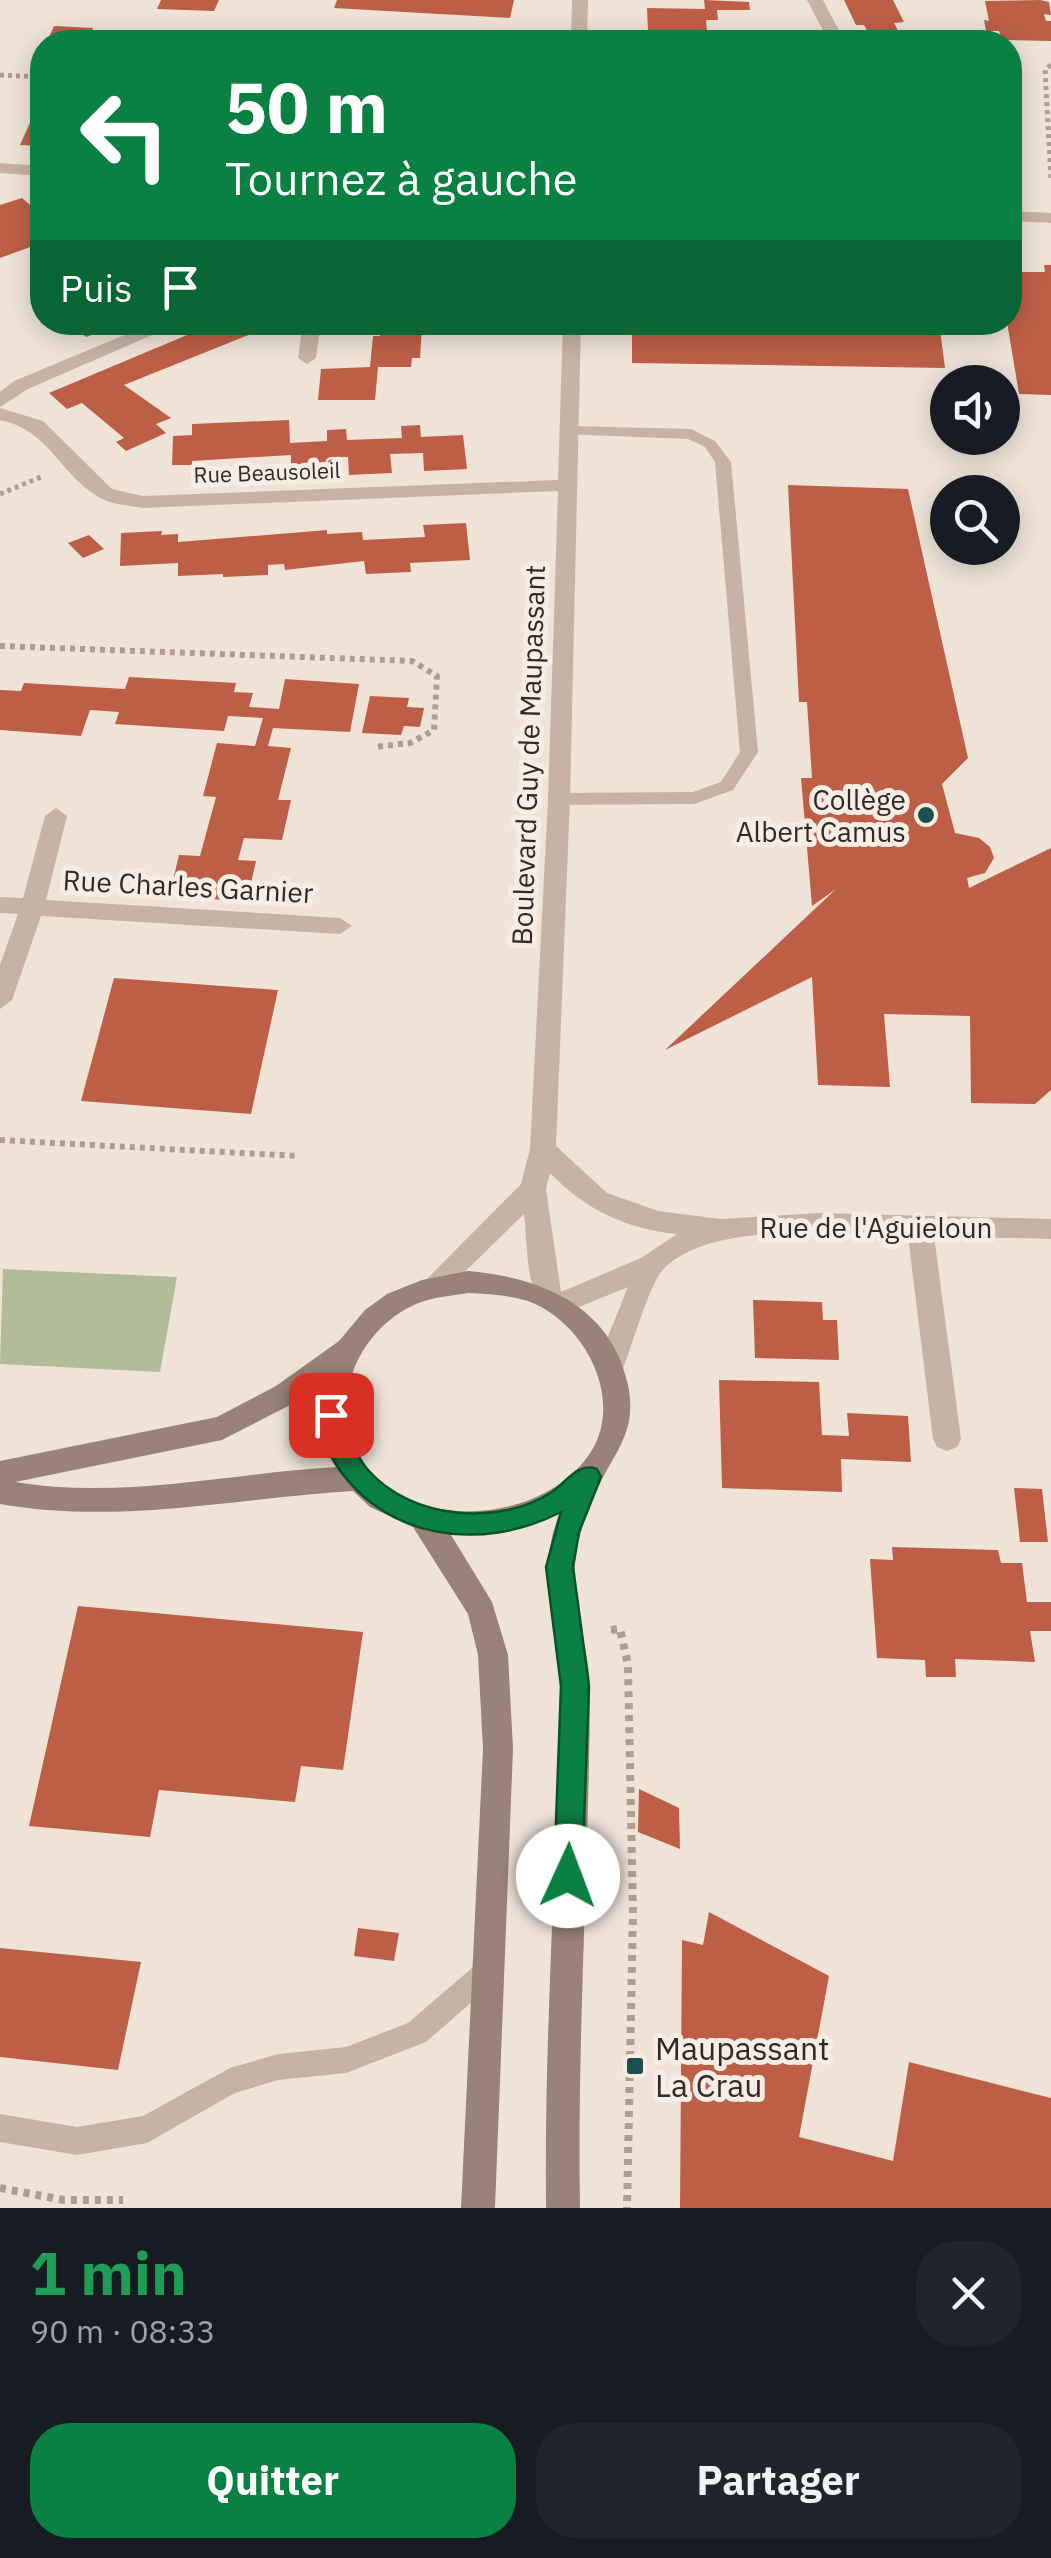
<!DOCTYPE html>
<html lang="fr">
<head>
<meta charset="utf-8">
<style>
	body { margin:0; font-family:"IBM Plex Sans",sans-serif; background:#20242c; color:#f1f3f6; height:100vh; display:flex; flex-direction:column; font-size:38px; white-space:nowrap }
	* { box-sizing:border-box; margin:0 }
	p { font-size:32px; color:#9ea1a6 }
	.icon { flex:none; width:55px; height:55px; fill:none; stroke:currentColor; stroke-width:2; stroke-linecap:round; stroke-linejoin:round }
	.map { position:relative; height:2208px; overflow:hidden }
	.sheet { display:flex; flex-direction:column; background:#171b24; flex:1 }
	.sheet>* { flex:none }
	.top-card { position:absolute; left:30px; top:30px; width:992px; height:305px; border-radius:40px; box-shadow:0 5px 25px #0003; background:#0b8043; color:#fff; overflow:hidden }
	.buttons { position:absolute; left:930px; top:365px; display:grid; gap:20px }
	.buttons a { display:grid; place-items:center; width:90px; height:90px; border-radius:50%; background:#171b24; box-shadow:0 5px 25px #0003; font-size:50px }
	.pin { position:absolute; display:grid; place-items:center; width:85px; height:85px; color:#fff; margin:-42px; border-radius:20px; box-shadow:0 5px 15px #0006 }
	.me { position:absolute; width:110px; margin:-55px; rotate:2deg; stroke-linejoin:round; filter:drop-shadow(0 0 8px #0008) }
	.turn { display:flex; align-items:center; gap:35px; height:210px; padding:0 30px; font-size:45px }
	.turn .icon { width:130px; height:130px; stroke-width:2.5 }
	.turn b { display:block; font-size:70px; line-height:85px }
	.then { display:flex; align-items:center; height:95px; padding:0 30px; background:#0003; gap:20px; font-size:38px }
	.round { display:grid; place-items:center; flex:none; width:105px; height:105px; border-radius:40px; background:#20242c }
	.overview { display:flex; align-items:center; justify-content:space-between; height:170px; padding:0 30px }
	h1 { font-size:60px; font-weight:700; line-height:75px; color:#1e9e55 }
	.cta { display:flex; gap:20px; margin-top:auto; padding:20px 30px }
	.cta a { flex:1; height:115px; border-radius:40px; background:#0b8043; color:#fff; font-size:40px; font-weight:700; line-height:115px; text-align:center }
	.cta a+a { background:#20242c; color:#f1f3f6 }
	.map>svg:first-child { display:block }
	.green { fill:#b2bc99 }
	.building { fill:#bd5f47 }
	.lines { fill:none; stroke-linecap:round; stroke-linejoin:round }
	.path-far2 { stroke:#b19d8f; stroke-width:5; stroke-dasharray:4 4; stroke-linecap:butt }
	.path-far1 { stroke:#b19d8f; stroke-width:6; stroke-dasharray:5 5; stroke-linecap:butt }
	.path { stroke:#b19d8f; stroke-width:8; stroke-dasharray:6 6; stroke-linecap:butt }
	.service { fill:#c6b3a5; fill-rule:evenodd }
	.minor { fill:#c6b3a5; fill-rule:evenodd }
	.secondary { fill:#998277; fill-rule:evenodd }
	.route { fill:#0b8043; stroke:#07532c; stroke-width:2.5 }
	.poi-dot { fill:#1e4f50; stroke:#f7ede4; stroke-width:4 }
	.labels { text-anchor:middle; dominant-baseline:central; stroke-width:10; stroke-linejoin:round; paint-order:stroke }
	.far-street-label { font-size:22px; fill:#322926; stroke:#f7ede4 }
	.street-label { font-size:28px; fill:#322926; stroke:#f7ede4 }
	.poi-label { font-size:28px; fill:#322926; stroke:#f7ede4; text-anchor:end }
	.near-poi-label { font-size:32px; fill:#322926; stroke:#f7ede4; text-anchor:start }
</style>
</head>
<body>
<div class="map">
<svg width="1051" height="2208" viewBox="0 0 1051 2208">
	<rect width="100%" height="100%" fill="#efe3d8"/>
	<path class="green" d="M3,1269L177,1277L160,1372L0,1364Z"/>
	<g class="building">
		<path d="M161,0H219L214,11L157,9Z"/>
		<path d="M337,0H514L510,18L334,8Z"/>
		<path d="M704,0L749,2L750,10H717L718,20H706L708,42H658V37H668L667,30H648L647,8L705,9Z"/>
		<path d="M844,0H893L904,22L894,23L902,38L910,37L913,42H873L864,25H856Z"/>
		<path d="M1040,0L1049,2L1051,15L1044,14L1046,21H1051V41L1002,40L999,31H986L984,20L989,21L985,1Z"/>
		<path d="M54,26L93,28L91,34L116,35L119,30L158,31L153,42H47Z"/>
		<path d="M426,33L477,35L489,36L488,42H423Z"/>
		<path d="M238,34L277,36L275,42H235Z"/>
		<path d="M42,96V146L20,145Z"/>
		<path d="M22,198L42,215V255L33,246L0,258V205Z"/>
		<path d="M1044,265H1051V395L1019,394L1007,322L1010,272H1045Z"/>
		<path d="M70,322H123V323L86,337Z"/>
		<path d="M218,322H251L261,330L124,385L171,418L156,424L166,433L126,451L116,442L124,438L82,403L67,409L49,393Z"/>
		<path d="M381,322H432V327H422L420,358H412L411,367H378L375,400H318L321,369L370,367L373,336H380Z"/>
		<path d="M632,322H939L945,368L632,363Z"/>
		<path d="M289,420L290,443L327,441V430L346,429L347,440L402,438L401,426L420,425L421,437L463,435L467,469L424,471L423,453L390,454L392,473L349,475L348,457H332L333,476L291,478V455L192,461V465H172L173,436L192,435V424Z"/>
		<path d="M788,485L908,489L968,758L942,784L955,833L979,838L990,847L994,858L985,873L967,878L969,888L1051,848V1090L1035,1104L971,1103L970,1016L884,1014L890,1087L818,1085L812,977L665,1050L836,889L812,906L801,778H812L807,702H799Z"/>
		<path d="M466,523L470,560L410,563L411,572L366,574L364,561L285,570L284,564L268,565V575L223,577V574L178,576V563L120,566L121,533L162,531L161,535L178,534V542L327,530V534L362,532L363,540L425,537L423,525Z"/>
		<path d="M89,535L104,549L83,558L68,543Z"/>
		<path d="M129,677L236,683L234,692L253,693L249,707L279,709L285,679L359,684L350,732L273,728L268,746L291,748L278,800H291L282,840L244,838L238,860L256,861L247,901L169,897L179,855L200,856L216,797L203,796L217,743L255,746L263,718L228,716L224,731L115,724L119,712L90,710L81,736L0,730V690L21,691L24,683L125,689Z"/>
		<path d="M370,696L409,698L407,707L424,708L420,727L404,726L401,735L362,733Z"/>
		<path d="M114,978L278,990L251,1114L81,1101Z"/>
		<path d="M753,1300L822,1302L823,1320H837L839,1360L755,1358Z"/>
		<path d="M719,1380L819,1382L822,1435L849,1436L847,1413L908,1416L911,1462L841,1459L842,1492L722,1488Z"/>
		<path d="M1014,1488L1042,1489L1048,1542H1020Z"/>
		<path d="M892,1547L998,1550L1001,1563H1022L1027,1602H1051V1631H1030L1035,1662L955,1659L956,1677H926L925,1660L877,1658L870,1559L893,1560Z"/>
		<path d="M78,1606L363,1632L343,1770L301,1766L295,1802L159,1790L150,1837L29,1826Z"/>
		<path d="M639,1789L679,1808L680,1849L638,1832Z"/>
		<path d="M709,1912L829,1976L799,2137L893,2161L909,2062L1051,2098V2208H680L682,1940L703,1945Z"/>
		<path d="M358,1928L399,1933L394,1961L354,1956Z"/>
		<path d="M0,1948L141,1962L118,2070L0,2057Z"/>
	</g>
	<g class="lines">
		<g class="path-far2">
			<path d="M1051,65L1045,70L1051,178"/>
			<path d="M0,75L42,77"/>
			<path d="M0,494L41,477"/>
		</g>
		<g class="path-far1">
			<path d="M0,646L412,661L437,676L434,730L410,743L374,747"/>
			<path d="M0,1140L297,1156"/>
		</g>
		<g class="path">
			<path d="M611,1630L620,1629L628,1665L633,1913L627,2208"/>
			<path d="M0,2188L64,2200H123"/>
		</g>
		<g class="service">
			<path d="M569,426L691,429L715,441L731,462L758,752L733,790L694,804L559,805L550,799L559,793L693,792L721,782L740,752L715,462L705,447L688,439L564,434V428Z"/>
			<path d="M489,1957L498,1961L502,1970L498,1979L426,2042L346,2073L278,2080L235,2093L147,2143L77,2155L0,2142V2114L77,2127L143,2116L230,2068L278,2054L346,2047L408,2023L480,1961Z"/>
		</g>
		<g class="minor">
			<path d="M572,0H588L587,42H571Z"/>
			<path d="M807,0H823L845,42H829Z"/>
			<path d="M0,163L42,166V176L0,173Z"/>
			<path d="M1010,211L1051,213V223L1010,221Z"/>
			<path d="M156,322H182L28,389L0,407V392L14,381Z"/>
			<path d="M303,322H321L316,358L307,364L298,358Z"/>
			<path d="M563,322H581L570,799L556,1146L607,1193L658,1211L721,1219L818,1213L1051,1219V1239L934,1236L961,1439L957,1447L947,1451L937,1447L933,1439L908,1236C844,1234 706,1219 661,1272C649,1287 632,1345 624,1366L620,1374L610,1377L600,1374L596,1366L628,1287L557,1316C524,1305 528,1245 524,1214L440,1296L431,1299L422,1296L418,1288L521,1184L530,1149L548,799L558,491L143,508C128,505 110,505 97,496C59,473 48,429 0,420V408L43,421L112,489L143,496L558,480ZM550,1173C586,1210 626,1229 677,1234L641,1258L561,1292L546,1189Z"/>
			<path d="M56,808L67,816L46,900L340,918L352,926L340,934L41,916L12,1000L0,1009V965L18,914L0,913V897L23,898L45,816Z"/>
		</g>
		<path class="secondary" d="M468,1271C540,1277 611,1305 628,1385C637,1429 618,1448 600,1483C587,1507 578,1536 575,1563C571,1604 590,1649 590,1691C589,1863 577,2035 580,2208H546C544,2035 557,1864 560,1691C561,1624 533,1579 560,1512L499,1533L451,1535L492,1602L508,1655L513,1749L495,2208H461L483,1749L478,1655L468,1614L413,1527L370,1507L353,1491C236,1498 117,1525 0,1504V1461L217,1417L276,1386L339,1341L365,1310L387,1294L422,1280ZM468,1293C488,1294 509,1295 528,1301C583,1321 624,1396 592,1450C548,1523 411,1536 363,1461C326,1404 356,1331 416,1304C432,1297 451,1296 468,1293ZM321,1383L320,1429L336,1467C230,1473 121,1500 15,1482L222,1440L296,1402Z"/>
	</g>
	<path class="route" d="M331,1404L340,1407C350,1428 351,1451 368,1470C411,1519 498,1527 552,1492C567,1482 577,1462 597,1469L601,1477L579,1532L573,1567L589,1686L582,1876L578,1886L568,1890L558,1886L554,1876L561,1686L546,1567L561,1512C481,1553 380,1540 332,1458C324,1445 315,1421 322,1407Z"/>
	<g class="poi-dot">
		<circle cx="926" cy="815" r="10"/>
		<rect x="625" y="2056" width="20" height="20" rx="5"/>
	</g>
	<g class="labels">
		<g class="far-street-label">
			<text transform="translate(267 472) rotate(-2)">Rue Beausoleil</text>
		</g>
		<g class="street-label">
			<text transform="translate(528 755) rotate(-88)">Boulevard Guy de Maupassant</text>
			<text transform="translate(188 886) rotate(3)">Rue Charles Garnier</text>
			<text x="876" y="1227">Rue de l'Aguieloun</text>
		</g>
		<g class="poi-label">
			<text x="906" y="799">Collège<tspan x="906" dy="32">Albert Camus</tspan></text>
		</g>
		<g class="near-poi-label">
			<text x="655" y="2048">Maupassant<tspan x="655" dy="37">La Crau</tspan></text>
		</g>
	</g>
</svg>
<div class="buttons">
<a><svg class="icon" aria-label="sound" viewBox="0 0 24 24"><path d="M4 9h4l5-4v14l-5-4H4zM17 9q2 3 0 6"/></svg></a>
<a><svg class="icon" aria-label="search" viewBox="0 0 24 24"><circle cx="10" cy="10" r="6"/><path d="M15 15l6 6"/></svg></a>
</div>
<div class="pin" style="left:331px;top:1415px;background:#d93025"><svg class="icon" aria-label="arrive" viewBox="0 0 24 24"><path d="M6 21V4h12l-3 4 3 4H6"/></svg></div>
<svg class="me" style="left:568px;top:1876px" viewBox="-20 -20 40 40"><circle r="19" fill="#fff"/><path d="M0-13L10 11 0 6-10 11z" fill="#0b8043"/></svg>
<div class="top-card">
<div class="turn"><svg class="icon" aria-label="left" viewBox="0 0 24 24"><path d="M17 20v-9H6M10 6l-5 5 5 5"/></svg><div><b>50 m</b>Tournez à gauche</div></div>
<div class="then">Puis<svg class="icon" aria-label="arrive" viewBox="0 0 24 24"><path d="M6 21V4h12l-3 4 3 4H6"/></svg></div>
</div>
</div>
<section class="sheet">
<div class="overview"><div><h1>1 min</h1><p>90 m · 08:33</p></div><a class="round"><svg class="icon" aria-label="close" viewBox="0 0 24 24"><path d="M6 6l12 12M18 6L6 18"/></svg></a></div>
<div class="cta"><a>Quitter</a><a>Partager</a></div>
</section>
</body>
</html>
